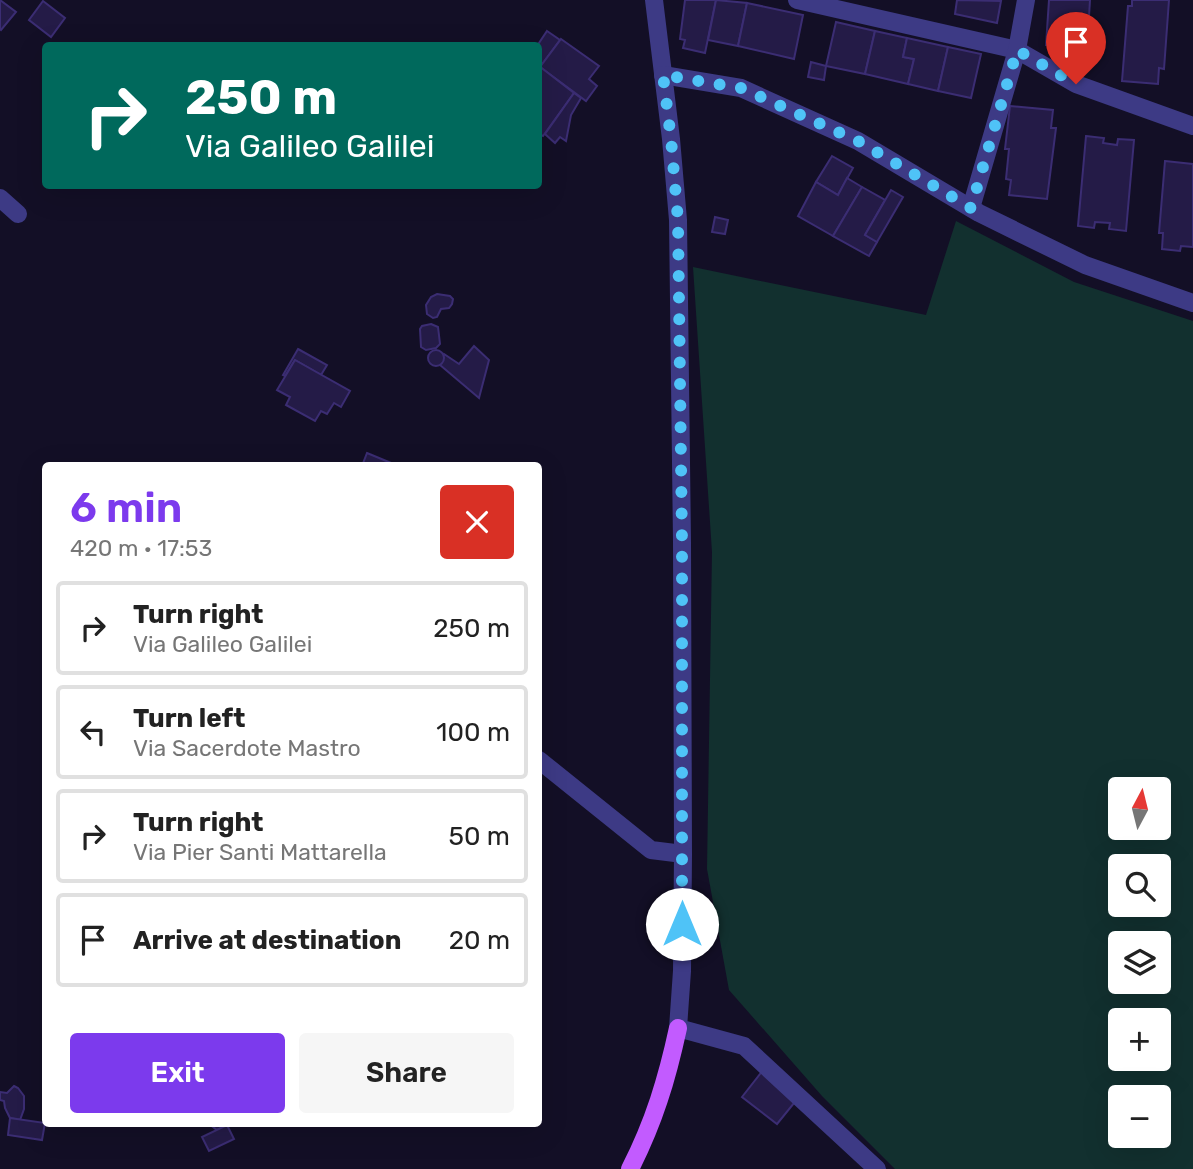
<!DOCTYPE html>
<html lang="en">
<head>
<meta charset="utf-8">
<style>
	body { margin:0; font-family:Rubik,sans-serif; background:#f6f6f6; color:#222; height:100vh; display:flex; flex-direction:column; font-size:26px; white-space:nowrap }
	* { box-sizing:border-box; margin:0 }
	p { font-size:23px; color:#767676 }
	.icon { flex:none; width:38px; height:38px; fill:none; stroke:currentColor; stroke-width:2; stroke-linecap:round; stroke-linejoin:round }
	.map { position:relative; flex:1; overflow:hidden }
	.drawer { position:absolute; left:42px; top:462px; width:500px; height:665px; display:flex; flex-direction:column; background:#fff; border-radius:7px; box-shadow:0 7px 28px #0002 }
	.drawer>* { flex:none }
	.top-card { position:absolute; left:42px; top:42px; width:500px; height:147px; border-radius:7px; box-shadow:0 7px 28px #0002; background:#00695c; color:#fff; overflow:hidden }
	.needle { width:46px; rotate:7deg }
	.controls { position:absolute; left:1108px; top:777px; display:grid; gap:14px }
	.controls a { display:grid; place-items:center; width:63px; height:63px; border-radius:7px; background:#fff; box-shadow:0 7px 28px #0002; font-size:35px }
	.pin { position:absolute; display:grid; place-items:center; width:60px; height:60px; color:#fff; margin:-72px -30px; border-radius:50% 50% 50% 0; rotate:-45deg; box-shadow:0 0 7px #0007 }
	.pin .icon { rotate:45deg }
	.me { position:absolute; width:77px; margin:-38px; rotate:0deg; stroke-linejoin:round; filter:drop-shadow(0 0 5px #0008) }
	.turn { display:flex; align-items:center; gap:24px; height:147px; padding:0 28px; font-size:32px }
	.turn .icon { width:91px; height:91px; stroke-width:2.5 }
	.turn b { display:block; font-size:49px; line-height:60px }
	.round { display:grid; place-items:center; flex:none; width:74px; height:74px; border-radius:7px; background:#f6f6f6 }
	.summary { display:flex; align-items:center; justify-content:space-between; height:119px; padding:0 28px }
	h1 { font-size:42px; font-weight:600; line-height:52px; color:#7c3aed }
	.button { display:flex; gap:14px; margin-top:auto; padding:14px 28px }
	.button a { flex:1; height:80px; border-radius:7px; background:#7c3aed; color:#fff; font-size:28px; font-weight:600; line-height:80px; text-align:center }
	.button a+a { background:#f6f6f6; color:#222 }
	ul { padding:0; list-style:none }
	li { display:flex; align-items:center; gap:21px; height:94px; margin:0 14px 10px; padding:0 14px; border:4px solid #e0e0e0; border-radius:7px }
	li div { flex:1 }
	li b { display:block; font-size:26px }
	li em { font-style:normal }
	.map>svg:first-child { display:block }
	.green { fill:#12302f; fill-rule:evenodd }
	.building { fill:#241b47; stroke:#3b2d73; stroke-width:2 }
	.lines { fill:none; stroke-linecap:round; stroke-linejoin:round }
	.minor { stroke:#3d3a85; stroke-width:18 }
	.major { stroke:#c25bff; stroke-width:18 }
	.route { stroke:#4fc3f7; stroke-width:12; stroke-dasharray:0 21.6 }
</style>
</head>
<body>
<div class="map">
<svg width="1193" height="1169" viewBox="0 0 1193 1169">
	<rect width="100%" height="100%" fill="#130f26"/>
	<path class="green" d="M956,221L1074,282L1193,321V1169H895L822,1096L729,990L707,869L712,552L693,267L926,315ZM1120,789H1158V828H1120ZM1120,866H1158V905H1120ZM1120,943H1158V982H1120ZM1120,1020H1158V1059H1120ZM1120,1097H1158V1136H1120Z"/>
	<g class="building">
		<path d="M0,0L16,12L1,30L0,29Z"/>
		<path d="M685,0H716L705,53L683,48L685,40L680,39Z"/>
		<path d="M716,0L747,3L738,46L708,40Z"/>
		<path d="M957,0L1001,1L997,23L955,14Z"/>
		<path d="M1049,0H1090L1088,33L1083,32L1082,48L1046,45Z"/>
		<path d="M1132,0H1169L1164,69L1159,68L1158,84L1122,81L1128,6H1132Z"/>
		<path d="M43,1L65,18L51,37L29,20Z"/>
		<path d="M747,3L803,15L794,59L738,46Z"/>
		<path d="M836,22L875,31L865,74L826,66Z"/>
		<path d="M547,31L560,40L540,67L539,46H537Z"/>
		<path d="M875,31L907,38L903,57L914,59L908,84L865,74Z"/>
		<path d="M907,38L948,47L938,91L908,84L914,59L903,57Z"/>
		<path d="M561,39L599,66L589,79L597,86L586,101L540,67Z"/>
		<path d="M948,47L981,54L971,98L938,91Z"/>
		<path d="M811,62L826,66L824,80L808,77Z"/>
		<path d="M539,66L574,93L543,136L539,134Z"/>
		<path d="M574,93L581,98L571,115L566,141L560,137L555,143L545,134Z"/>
		<path d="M1010,106L1053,110L1051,128H1056L1047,199L1009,195L1011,180L1006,179L1009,149H1005Z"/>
		<path d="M1086,136L1104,138L1103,143L1117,145L1118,139L1134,140L1126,231L1109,229L1110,223L1095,222L1094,228L1078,226Z"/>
		<path d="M832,156L853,168L838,195L816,182Z"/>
		<path d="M1165,161L1193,164V247L1181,246L1180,251L1162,249L1163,233H1159Z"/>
		<path d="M847,178L862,187L833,236L798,216L816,182L838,195Z"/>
		<path d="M862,187L885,200L865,235L877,242L869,256L833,236Z"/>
		<path d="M891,190L903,197L877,242L865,235Z"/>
		<path d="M715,217L728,220L725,234L712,232Z"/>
		<path d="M437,294L450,296L453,299L452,304L449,308L441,309L437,317L433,318L427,314L426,305L431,297Z"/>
		<path d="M431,324L438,327L440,344L436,348L426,350L421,347L420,329L422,326Z"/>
		<path d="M474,346L489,360L479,398L440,365L444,354L459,364Z"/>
		<path d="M298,349L327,365L321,375L295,360L285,376L283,375Z"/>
		<circle cx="436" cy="358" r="8"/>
		<path d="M295,360L350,391L341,407L334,403L327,414L321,411L315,421L286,405L290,397L277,390Z"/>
		<path d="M367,453L396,465L362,466Z"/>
		<path d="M764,1069L799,1097L777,1124L742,1097Z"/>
		<path d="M14,1086L18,1088L24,1096V1109L20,1120L10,1118L5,1108L4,1101L0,1100V1092L7,1093Z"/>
		<path d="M10,1118L45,1123L42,1140L8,1135Z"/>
		<path d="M209,1124H229L217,1130Z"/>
		<path d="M227,1125L234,1139L209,1151L202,1137Z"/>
	</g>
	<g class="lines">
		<g class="minor">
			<path d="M654,0L671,139L678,220L682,542L683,854L682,971L678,1028L744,1046L877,1169"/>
			<path d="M797,0L1017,50L1076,84L1193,126"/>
			<path d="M663,75L741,88L858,141L979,213L1085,265L1193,303"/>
			<path d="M0,198L18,214"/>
			<path d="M971,208L1017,50L1026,0"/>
			<path d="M539,760L651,850L683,854"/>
		</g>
		<path class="major" d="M630,1169C654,1122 667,1079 678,1028"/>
	</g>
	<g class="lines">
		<path class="route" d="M682,924V542L678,220L671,139L663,75L741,88L858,141L971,208L1017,50L1076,84"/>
	</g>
</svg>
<div class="controls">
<a><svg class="needle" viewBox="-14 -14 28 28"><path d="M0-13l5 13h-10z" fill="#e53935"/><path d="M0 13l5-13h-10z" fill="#767676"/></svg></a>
<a><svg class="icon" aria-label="search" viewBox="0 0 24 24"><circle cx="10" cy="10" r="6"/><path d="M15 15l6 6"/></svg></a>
<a><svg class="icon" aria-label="layers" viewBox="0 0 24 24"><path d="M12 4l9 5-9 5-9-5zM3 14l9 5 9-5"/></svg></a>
<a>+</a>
<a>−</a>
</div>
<div class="pin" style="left:1076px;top:84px;background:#d93025"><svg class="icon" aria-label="arrive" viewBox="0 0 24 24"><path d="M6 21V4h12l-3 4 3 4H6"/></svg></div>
<svg class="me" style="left:682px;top:924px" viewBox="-20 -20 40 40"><circle r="19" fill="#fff"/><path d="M0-13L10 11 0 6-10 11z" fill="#4fc3f7"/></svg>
<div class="top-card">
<div class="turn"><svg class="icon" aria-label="right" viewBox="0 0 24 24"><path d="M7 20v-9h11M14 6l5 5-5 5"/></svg><div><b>250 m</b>Via Galileo Galilei</div></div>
</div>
<section class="drawer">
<div class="summary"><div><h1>6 min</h1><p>420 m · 17:53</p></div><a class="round" style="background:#d93025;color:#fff"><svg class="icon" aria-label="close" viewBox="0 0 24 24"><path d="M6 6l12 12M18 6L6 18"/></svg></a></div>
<ul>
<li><svg class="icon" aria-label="right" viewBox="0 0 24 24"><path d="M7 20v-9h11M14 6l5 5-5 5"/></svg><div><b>Turn right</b><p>Via Galileo Galilei</p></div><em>250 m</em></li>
<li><svg class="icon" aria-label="left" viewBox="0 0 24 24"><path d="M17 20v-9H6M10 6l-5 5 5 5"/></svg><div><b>Turn left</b><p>Via Sacerdote Mastro</p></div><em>100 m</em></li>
<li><svg class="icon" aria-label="right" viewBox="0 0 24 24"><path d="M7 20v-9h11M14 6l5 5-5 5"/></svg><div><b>Turn right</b><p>Via Pier Santi Mattarella</p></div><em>50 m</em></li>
<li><svg class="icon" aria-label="arrive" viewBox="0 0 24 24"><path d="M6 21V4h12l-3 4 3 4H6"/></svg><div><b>Arrive at destination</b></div><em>20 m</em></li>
</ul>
<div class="button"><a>Exit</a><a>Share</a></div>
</section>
</div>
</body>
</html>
